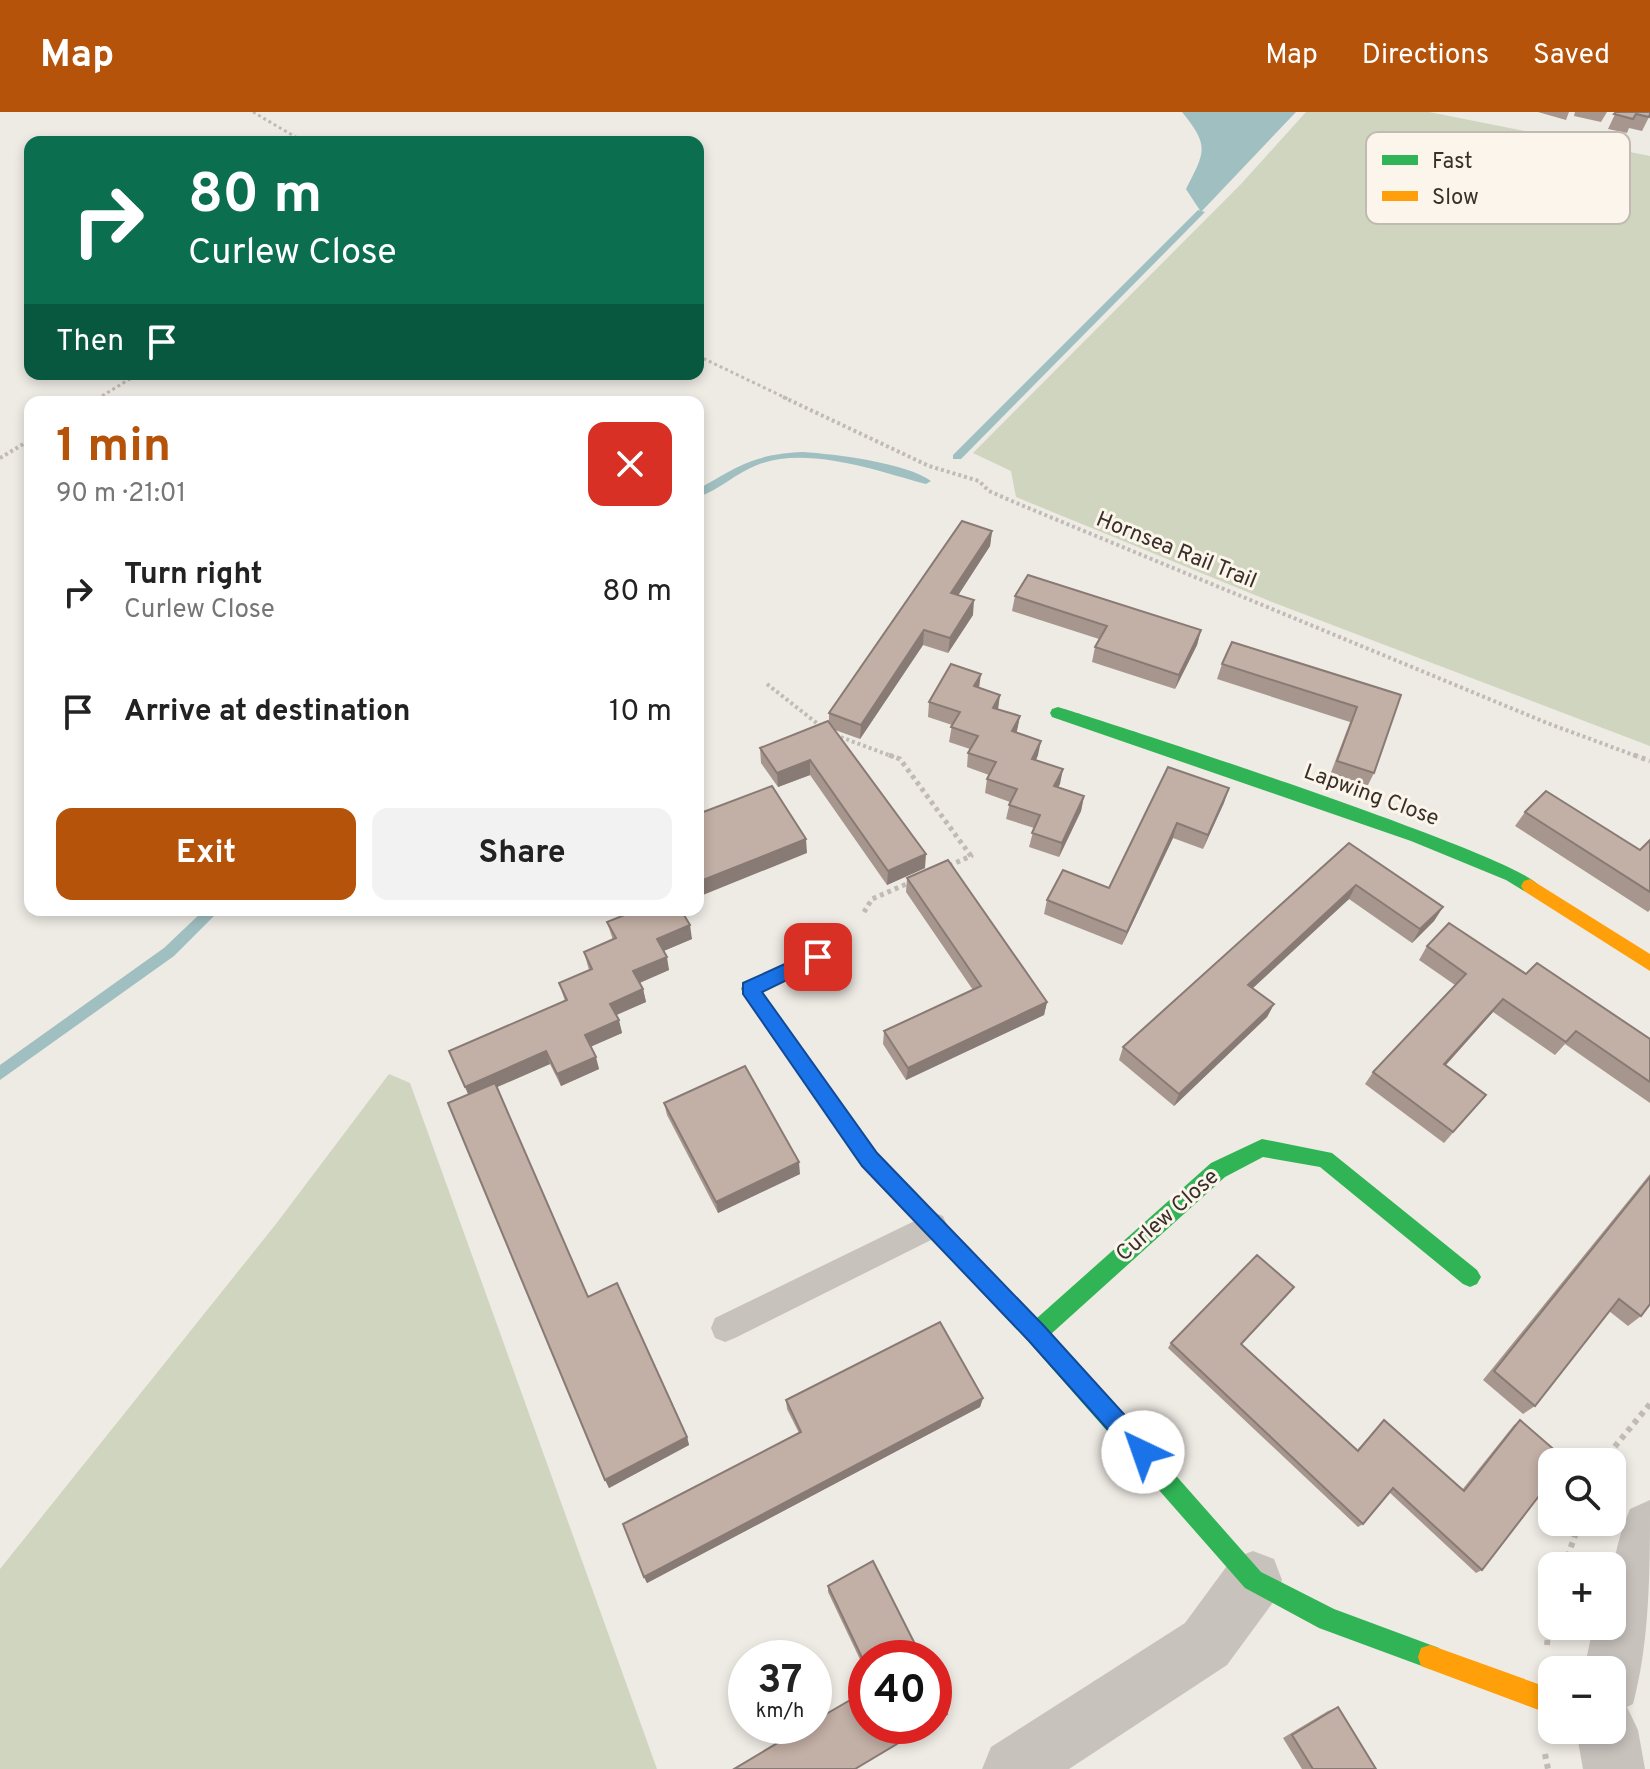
<!DOCTYPE html>
<html lang="en">
<head>
<meta charset="utf-8">
<style>
	body { margin:0; font-family:Overpass,sans-serif; background:#f2f2f2; color:#222; height:100vh; display:flex; flex-direction:column; font-size:30px; white-space:nowrap }
	* { box-sizing:border-box; margin:0 }
	p { font-size:26px; color:#767676 }
	.icon { flex:none; width:44px; height:44px; fill:none; stroke:currentColor; stroke-width:2; stroke-linecap:round; stroke-linejoin:round }
	.map { position:relative; flex:1; overflow:hidden }
	.panel { position:absolute; left:24px; top:284px; width:680px; height:520px; display:flex; flex-direction:column; background:#fff; border-radius:16px; box-shadow:0 4px 12px #0003 }
	.panel>* { flex:none }
	.top-card { position:absolute; left:24px; top:24px; width:680px; height:244px; border-radius:16px; box-shadow:0 4px 12px #0003; background:#0b6e4f; color:#fff; overflow:hidden }
	.controls { position:absolute; left:1538px; top:1336px; display:grid; gap:16px }
	.controls a { display:grid; place-items:center; width:88px; height:88px; border-radius:16px; background:#fff; box-shadow:0 4px 12px #0003; font-size:40px }
	.speed { position:absolute; left:728px; top:1528px; display:flex; gap:16px; font-size:40px; font-weight:700; text-align:center }
	.speed>* { display:grid; place-content:center; width:104px; height:104px; border-radius:50%; background:#fff; box-shadow:0 4px 12px #0003; line-height:1 }
	.speed small { font-size:20px; font-weight:400 }
	.speed .limit { border:12px solid #d22; background:#fff; color:#111 }
	.pin { position:absolute; display:grid; place-items:center; width:68px; height:68px; color:#fff; margin:-34px; border-radius:16px; box-shadow:0 4px 12px #0006 }
	.me { position:absolute; width:88px; margin:-44px; rotate:318deg; stroke-linejoin:round; filter:drop-shadow(0 0 6px #0008) }
	.turn { display:flex; align-items:center; gap:28px; height:168px; padding:0 32px; font-size:36px }
	.turn .icon { width:104px; height:104px; stroke-width:2.5 }
	.turn b { display:block; font-size:56px; line-height:68px }
	.then { display:flex; align-items:center; height:76px; padding:0 32px; background:#0003; gap:16px; font-size:30px }
	.round { display:grid; place-items:center; flex:none; width:84px; height:84px; border-radius:16px; background:#f2f2f2 }
	.headline { display:flex; align-items:center; justify-content:space-between; height:136px; padding:0 32px }
	h1 { font-size:48px; font-weight:700; line-height:60px; color:#b45309 }
	.cta { display:flex; gap:16px; margin-top:auto; padding:16px 32px }
	.cta a { flex:1; height:92px; border-radius:16px; background:#b45309; color:#fff; font-size:32px; font-weight:700; line-height:92px; text-align:center }
	.cta a+a { background:#f2f2f2; color:#222 }
	ul { padding:0; list-style:none }
	li { display:flex; align-items:center; gap:24px; height:120px; padding:0 32px }
	li div { flex:1 }
	li b { display:block; font-size:30px }
	li em { font-style:normal }
	header { display:flex; align-items:center; gap:48px; box-sizing:border-box; height:112px; padding:0 40px; background:#b45309; color:#fff }
	header strong { font-size:38px }
	nav { display:flex; gap:44px; margin-inline-start:auto; font-size:28px }
	.map>svg:first-child { display:block }
	.green { fill:#cfd5be }
	.water { fill:#a0bfc0 }
	.lines { fill:none; stroke-linecap:round; stroke-linejoin:round }
	.stream { fill:#a0bfc0; fill-rule:evenodd }
	.path-far3 { stroke:#c1bbb5; stroke-width:3; stroke-dasharray:3 3; stroke-linecap:butt }
	.path-far2 { stroke:#c1bbb5; stroke-width:4; stroke-dasharray:3 3; stroke-linecap:butt }
	.path-far1 { stroke:#c1bbb5; stroke-width:5; stroke-dasharray:4 4; stroke-linecap:butt }
	.path { stroke:#c1bbb5; stroke-width:6; stroke-dasharray:5 5; stroke-linecap:butt }
	.lane { fill:#c8c2bd; fill-rule:evenodd }
	.street { fill:#c8c2bd; fill-rule:evenodd }
	.fast { fill:#30b455; fill-rule:evenodd }
	.slow { fill:#ff9f0a; fill-rule:evenodd }
	.wall { fill:#a7968e }
	.shaded-wall { fill:#887a74 }
	.building { fill:#c2afa5; stroke:#887a74; stroke-width:2 }
	.route { fill:#1a73e8; stroke:#114b97; stroke-width:2 }
	.labels { text-anchor:middle; dominant-baseline:central; stroke-width:6; stroke-linejoin:round; paint-order:stroke }
	.street-label { font-size:22px; fill:#3a302a; stroke:#fbf5ec }
	.key { fill:#fbf5ec; stroke:#c1bab2; stroke-width:2 }
	.key-label { font-size:22px; fill:#3a302a }
</style>
</head>
<body>
<header>
<strong>Map</strong>
<nav><a>Map</a><a>Directions</a><a>Saved</a></nav>
</header>
<div class="map">
<svg width="1650" height="1657" viewBox="0 0 1650 1657">
	<rect width="100%" height="100%" fill="#eeeae4"/>
	<g class="green">
		<path d="M1306,0H1429L1650,44V634L1272,490L1016,385L1011,359L973,341L1241,72Z"/>
		<path d="M389,962L410,971L657,1657H0V1457L276,1112Z"/>
	</g>
	<path class="water" d="M1182,0H1296L1201,100L1186,77C1205,40 1210,34 1182,0Z"/>
	<g class="lines">
		<g class="stream">
			<path d="M1198,98L1205,100L961,347H953V343Z"/>
			<path d="M803,340C835,342 907,351 931,369L926,372C878,359 806,333 757,353C736,361 719,378 698,385V377C739,354 754,342 803,340Z"/>
			<path d="M204,798H220L174,844L0,968V953L164,836Z"/>
		</g>
		<g class="path-far3">
			<path d="M253,0L304,30"/>
			<path d="M698,244L788,287"/>
			<path d="M97,287L138,262"/>
		</g>
		<g class="path-far2">
			<path d="M783,285L929,354L979,369L989,379L1014,390L1547,611L1639,645"/>
			<path d="M92,290L101,285"/>
			<path d="M0,346L30,328"/>
			<path d="M767,572L823,616"/>
			<path d="M835,623L894,645"/>
		</g>
		<g class="path-far1">
			<path d="M889,643L900,647L971,744L946,755"/>
			<path d="M1634,643L1650,649"/>
			<path d="M864,800L872,787L911,770"/>
		</g>
		<g class="path">
			<path d="M1602,1350L1650,1292"/>
			<path d="M1564,1454L1580,1410"/>
			<path d="M1547,1533L1552,1485"/>
			<path d="M1545,1642L1548,1657"/>
		</g>
		<path class="lane" d="M933,1100L943,1104L947,1113L943,1122L735,1226L725,1230L715,1226L711,1216L715,1206Z"/>
		<g class="street">
			<path d="M1650,1388C1650,1456 1650,1529 1633,1592L1627,1595L1638,1618L1645,1657H1583L1576,1618H1612V1558H1584L1592,1520L1594,1514H1612C1612,1466 1611,1442 1630,1397Z"/>
			<path d="M1253,1439L1274,1447L1282,1468L1274,1489L1227,1553L1069,1657H982L991,1635L1185,1511L1232,1447Z"/>
		</g>
		<g class="fast">
			<path d="M1058,595C1117,613 1522,745 1539,774L1536,779H1524L1506,768L1411,729L1052,605L1050,601L1052,597Z"/>
			<path d="M841,828L847,830L850,835L847,840L762,880L876,1042L1037,1206L1211,1051L1262,1027L1332,1041L1477,1158L1481,1165L1477,1172L1470,1175L1463,1172L1320,1055L1263,1045L1225,1065L1051,1222L1261,1460L1334,1497L1439,1536L1442,1545L1439,1554L1430,1557L1319,1516L1245,1476L1028,1229L862,1054L741,877L743,872Z"/>
		</g>
		<g class="slow">
			<path d="M1530,767L1650,842V859L1524,779L1521,774L1524,769Z"/>
			<path d="M1430,1533L1552,1577V1603L1421,1554L1418,1545L1421,1536Z"/>
		</g>
	</g>
	<g class="wall">
		<path d="M1538,0H1569L1566,8Z"/>
		<path d="M1575,0H1607L1601,10L1574,4Z"/>
		<path d="M1616,0L1650,3L1642,19L1629,16L1627,21L1608,17Z"/>
		<path d="M992,419L990,434L958,483L973,503L948,541L923,533L860,627L835,618L925,756L887,773L810,663L778,675L761,651L760,636L829,610V601Z"/>
		<path d="M1015,484L1201,518L1197,533L1175,577L1092,550L1095,535L1099,527L1012,499Z"/>
		<path d="M1222,552L1401,583L1374,661L1367,675L1330,663L1350,610L1217,567Z"/>
		<path d="M979,576L998,597L1020,604L1016,621L1038,643L1036,648L1063,657L1058,676L1084,684L1081,699L1059,745L1029,735L1034,716L1006,707L1010,690L985,681L987,667L989,663L967,655L968,641L970,637L949,630L952,613L928,605L929,590Z"/>
		<path d="M1168,655L1229,676L1203,737L1173,726L1122,833L1044,802L1047,788L1109,776Z"/>
		<path d="M1525,700L1640,738L1650,728V798L1648,800L1515,714Z"/>
		<path d="M1349,731L1443,795L1434,809L1412,831L1349,787L1253,876L1274,892L1267,905L1174,994L1119,948L1123,935Z"/>
		<path d="M907,766L1047,890L1044,903L906,968L883,932L884,919L973,878L906,780Z"/>
		<path d="M635,798H681L692,827L663,839L669,858L640,871L643,877L646,890L617,903L622,921L591,934L599,957L561,974L550,952L496,975L588,1185L687,1325L689,1333L609,1376L468,982L565,889L559,871L589,858L584,840L613,828L607,810Z"/>
		<path d="M1427,834L1526,862L1650,927V991L1565,932L1555,943L1493,900L1446,953L1486,983L1444,1031L1365,972L1373,960L1455,873L1419,848Z"/>
		<path d="M664,991L800,1062L718,1101L667,1003Z"/>
		<path d="M1650,1062V1192L1641,1204L1628,1214L1609,1199L1535,1294L1523,1302L1483,1268Z"/>
		<path d="M1294,1175L1241,1233L1357,1338L1384,1308L1462,1378L1514,1313L1520,1308L1482,1458L1476,1461L1389,1380L1363,1412L1358,1415L1168,1236L1171,1231Z"/>
		<path d="M983,1286L980,1295L647,1471L644,1465L799,1321L787,1297L786,1288Z"/>
		<path d="M828,1474L921,1544V1546H866V1560L828,1480Z"/>
		<path d="M1338,1595L1376,1657H1302L1283,1626L1328,1599Z"/>
	</g>
	<g class="shaded-wall">
		<path d="M992,419L990,434L950,496L951,481Z"/>
		<path d="M974,488L973,503L948,541L950,526Z"/>
		<path d="M924,518L923,533L860,627L861,613Z"/>
		<path d="M1201,518L1197,533L1175,577L1179,563Z"/>
		<path d="M981,562L979,576L974,574Z"/>
		<path d="M1000,583L998,598L993,596Z"/>
		<path d="M1020,604L1017,619L1009,634L1012,619Z"/>
		<path d="M1041,629L1038,643L1030,661L1032,647Z"/>
		<path d="M810,648V663L778,675L777,661Z"/>
		<path d="M1063,657L1060,672L1051,689L1054,674Z"/>
		<path d="M1229,676L1224,691L1203,737L1208,723Z"/>
		<path d="M1084,684L1081,699L1059,745L1062,731Z"/>
		<path d="M1177,711L1173,726L1122,833L1127,820Z"/>
		<path d="M806,727L807,741L698,785V770Z"/>
		<path d="M926,742L925,756L887,773L888,759Z"/>
		<path d="M1356,773L1349,787L1242,886L1248,873Z"/>
		<path d="M1443,795L1434,809L1412,831L1420,817Z"/>
		<path d="M690,813L692,827L659,841L657,827Z"/>
		<path d="M667,845L669,858L636,872L633,859Z"/>
		<path d="M643,877L646,890L613,904L610,892Z"/>
		<path d="M1503,887L1493,900L1435,965L1444,952Z"/>
		<path d="M1047,890L1044,903L906,968L908,956Z"/>
		<path d="M1274,892L1267,905L1174,994L1179,982Z"/>
		<path d="M619,908L622,921L588,936L585,923Z"/>
		<path d="M546,939L550,952L470,987L465,975Z"/>
		<path d="M596,945L599,957L561,974L557,962Z"/>
		<path d="M799,1050L800,1062L718,1101L716,1090Z"/>
		<path d="M983,1286L980,1295L647,1471L644,1465Z"/>
		<path d="M687,1325L689,1333L609,1376L605,1368Z"/>
	</g>
	<g class="building">
		<path d="M1616,0H1650V2L1649,5L1636,2L1633,7L1614,2Z"/>
		<path d="M962,409L992,419L951,481L974,488L950,526L924,518L861,613L829,601Z"/>
		<path d="M1028,463L1201,518L1179,563L1095,535L1107,514L1015,484Z"/>
		<path d="M1232,530L1401,583L1374,661L1337,649L1357,595L1222,552Z"/>
		<path d="M951,552L981,562L974,574L1000,583L993,596L1020,604L1012,619L1041,629L1032,647L1063,657L1054,674L1084,684L1062,731L1032,721L1040,703L1009,693L1017,677L987,667L996,650L968,641L978,624L951,615L960,600L929,590Z"/>
		<path d="M828,609L926,742L888,759L810,648L777,661L760,636Z"/>
		<path d="M1168,655L1229,676L1208,723L1177,711L1127,820L1047,788L1063,758L1109,776Z"/>
		<path d="M772,674L806,727L698,770V702Z"/>
		<path d="M1546,679L1640,738L1650,728V780L1525,700Z"/>
		<path d="M1349,731L1443,795L1420,817L1356,773L1248,873L1274,892L1179,982L1123,935Z"/>
		<path d="M948,748L1047,890L908,956L884,919L981,874L907,766Z"/>
		<path d="M637,798H681L690,813L657,827L667,845L633,859L643,877L610,892L619,908L585,923L596,945L557,962L546,939L465,975L449,939L567,888L559,871L592,857L584,840L616,826L607,810Z"/>
		<path d="M1449,811L1526,862L1537,851L1650,927V970L1576,919L1566,930L1503,887L1444,952L1486,983L1453,1020L1373,960L1466,862L1427,834Z"/>
		<path d="M745,954L799,1050L716,1090L664,991Z"/>
		<path d="M495,971L588,1185L617,1171L687,1325L605,1368L448,991Z"/>
		<path d="M1650,1065V1192L1641,1204L1619,1187L1535,1294L1494,1259Z"/>
		<path d="M1257,1143L1294,1175L1241,1232L1358,1339L1384,1308L1464,1379L1520,1308L1566,1348L1565,1350H1552V1367L1482,1458L1393,1376L1363,1412L1171,1231Z"/>
		<path d="M940,1210L983,1286L644,1465L623,1412L801,1320L786,1288Z"/>
		<path d="M873,1449L921,1544L918,1546H866V1554L828,1474Z"/>
		<path d="M934,1574L947,1602L934,1610Z"/>
		<path d="M866,1579V1614H927L855,1657H734L806,1614H814V1609Z"/>
		<path d="M1338,1595L1376,1657H1313L1292,1623Z"/>
	</g>
	<path class="route" d="M818,837L827,845L824,850L762,880L877,1041L1044,1214L1151,1332L1154,1340L1151,1348L1143,1351L1135,1348L1029,1229L862,1054L743,882V871Z"/>
	<g class="labels">
		<g class="street-label">
			<text transform="translate(1176 439) rotate(22)">Hornsea Rail Trail</text>
			<text transform="translate(1371 684) rotate(20)">Lapwing Close</text>
			<text transform="translate(1168 1104) rotate(-41)">Curlew Close</text>
		</g>
	</g>
	<rect x="1366" y="20" width="264" height="92" rx="12" class="key"/>
	<rect x="1382" y="43" width="36" height="10" fill="#30b455"/>
	<rect x="1382" y="79" width="36" height="10" fill="#ff9f0a"/>
	<g class="key-label">
		<text x="1432" y="56">Fast</text>
		<text x="1432" y="92">Slow</text>
	</g>
</svg>
<div class="controls">
<a><svg class="icon" aria-label="search" viewBox="0 0 24 24"><circle cx="10" cy="10" r="6"/><path d="M15 15l6 6"/></svg></a>
<a>+</a>
<a>−</a>
</div>
<div class="speed"><div>37<small>km/h</small></div><div class="limit">40</div></div>
<div class="pin" style="left:818px;top:845px;background:#d93025"><svg class="icon" aria-label="arrive" viewBox="0 0 24 24"><path d="M6 21V4h12l-3 4 3 4H6"/></svg></div>
<svg class="me" style="left:1143px;top:1340px" viewBox="-20 -20 40 40"><circle r="19" fill="#fff"/><path d="M0-13L10 11 0 6-10 11z" fill="#1a73e8"/></svg>
<div class="top-card">
<div class="turn"><svg class="icon" aria-label="right" viewBox="0 0 24 24"><path d="M7 20v-9h11M14 6l5 5-5 5"/></svg><div><b>80 m</b>Curlew Close</div></div>
<div class="then">Then<svg class="icon" aria-label="arrive" viewBox="0 0 24 24"><path d="M6 21V4h12l-3 4 3 4H6"/></svg></div>
</div>
<section class="panel">
<div class="headline"><div><h1>1 min</h1><p>90 m · 21:01</p></div><a class="round" style="background:#d93025;color:#fff"><svg class="icon" aria-label="close" viewBox="0 0 24 24"><path d="M6 6l12 12M18 6L6 18"/></svg></a></div>
<ul>
<li><svg class="icon" aria-label="right" viewBox="0 0 24 24"><path d="M7 20v-9h11M14 6l5 5-5 5"/></svg><div><b>Turn right</b><p>Curlew Close</p></div><em>80 m</em></li>
<li><svg class="icon" aria-label="arrive" viewBox="0 0 24 24"><path d="M6 21V4h12l-3 4 3 4H6"/></svg><div><b>Arrive at destination</b></div><em>10 m</em></li>
</ul>
<div class="cta"><a>Exit</a><a>Share</a></div>
</section>
</div>
</body>
</html>
